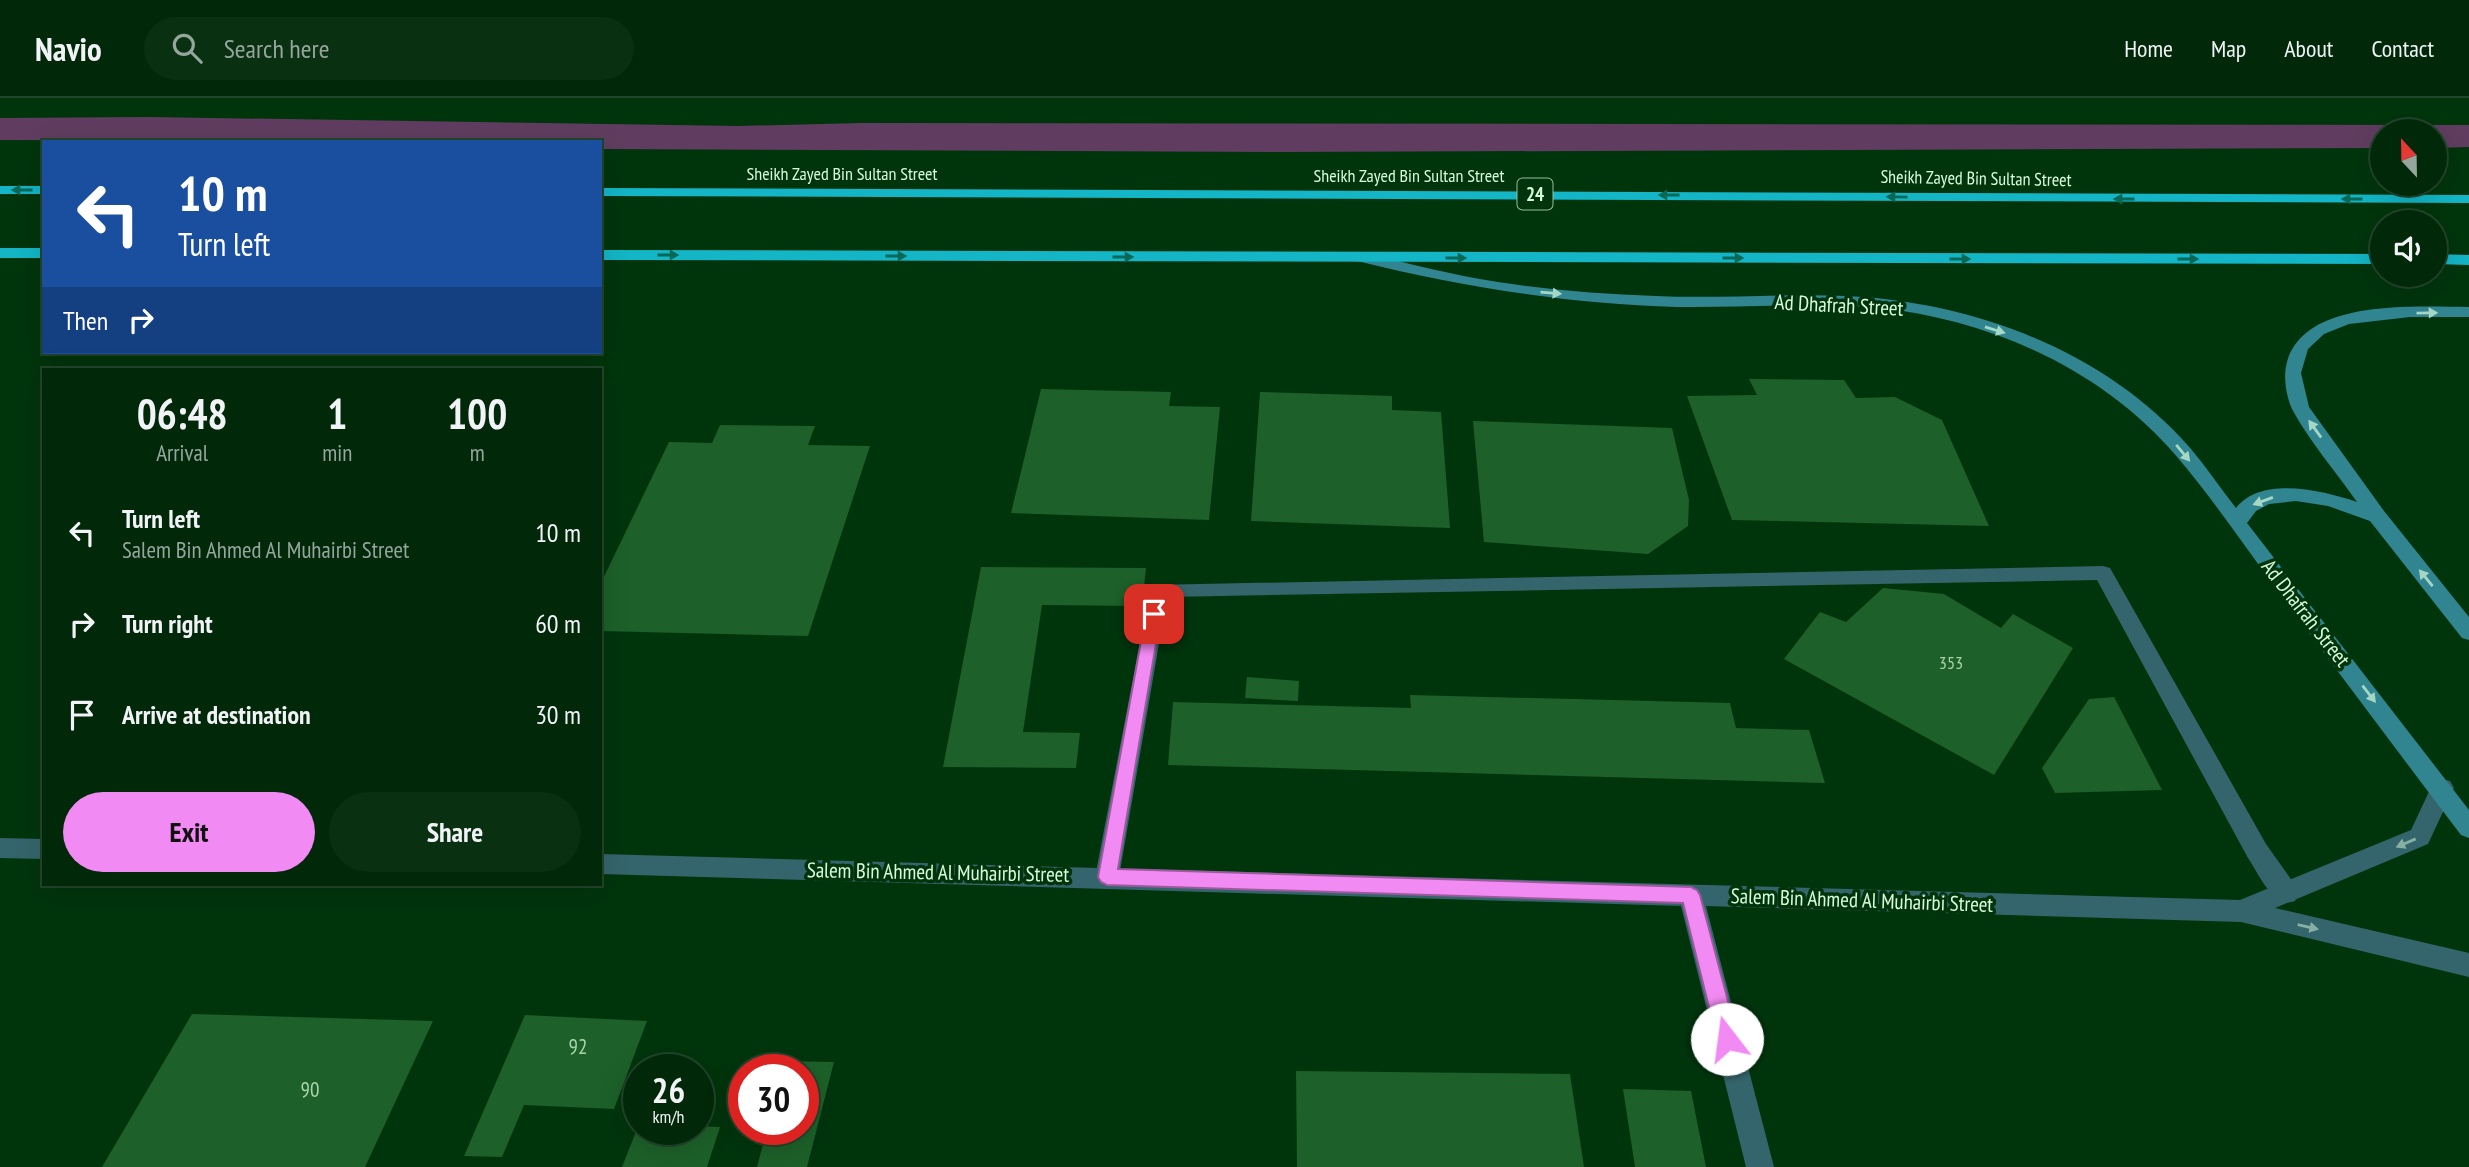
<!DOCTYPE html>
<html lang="en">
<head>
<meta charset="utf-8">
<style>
	body { margin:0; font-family:"PT Sans Narrow",sans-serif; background:#0a3012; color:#f1f3f6; height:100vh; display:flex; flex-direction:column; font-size:26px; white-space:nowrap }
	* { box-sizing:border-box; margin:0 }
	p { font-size:23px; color:#95a69c }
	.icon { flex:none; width:38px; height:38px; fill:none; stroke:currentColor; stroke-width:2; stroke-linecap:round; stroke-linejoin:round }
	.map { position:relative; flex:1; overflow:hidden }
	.sheet { position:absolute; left:42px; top:270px; width:560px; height:518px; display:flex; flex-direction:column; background:#002809; border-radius:0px; box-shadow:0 7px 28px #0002,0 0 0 2px #22442a }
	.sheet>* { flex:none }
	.hud { position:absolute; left:42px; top:42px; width:560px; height:214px; border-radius:0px; box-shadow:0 7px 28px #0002,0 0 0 2px #22442a; background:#1a4fa0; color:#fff; overflow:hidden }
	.needle { width:46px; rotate:338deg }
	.controls { position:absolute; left:2370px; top:21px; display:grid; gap:14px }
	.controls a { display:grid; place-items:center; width:77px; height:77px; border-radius:50%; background:#002809; box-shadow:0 7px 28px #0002,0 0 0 2px #22442a; font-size:35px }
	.speed { position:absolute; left:623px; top:956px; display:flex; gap:14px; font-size:35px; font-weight:700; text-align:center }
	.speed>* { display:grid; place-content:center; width:91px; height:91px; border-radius:50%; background:#002809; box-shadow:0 7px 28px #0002,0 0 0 2px #22442a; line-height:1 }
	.speed small { font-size:18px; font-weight:400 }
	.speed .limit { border:10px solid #d22; background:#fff; color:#111 }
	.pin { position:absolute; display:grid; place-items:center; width:60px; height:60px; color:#fff; margin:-30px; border-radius:14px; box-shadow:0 4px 10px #0006 }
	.me { position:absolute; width:77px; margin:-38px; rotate:345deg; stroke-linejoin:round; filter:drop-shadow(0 0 5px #0008) }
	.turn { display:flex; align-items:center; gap:24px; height:147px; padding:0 21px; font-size:32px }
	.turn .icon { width:91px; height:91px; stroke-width:2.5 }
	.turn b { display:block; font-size:49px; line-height:60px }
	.then { display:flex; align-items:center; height:66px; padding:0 21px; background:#0003; gap:14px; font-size:26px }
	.eta { display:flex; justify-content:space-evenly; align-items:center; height:119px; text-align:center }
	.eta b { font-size:42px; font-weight:600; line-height:49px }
	.button { display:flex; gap:14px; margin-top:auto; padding:14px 21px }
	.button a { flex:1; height:80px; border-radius:42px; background:#f28af3; color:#111; font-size:28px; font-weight:600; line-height:80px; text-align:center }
	.button a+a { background:#0a3012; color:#f1f3f6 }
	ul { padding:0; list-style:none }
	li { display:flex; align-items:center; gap:21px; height:91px; padding:0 21px }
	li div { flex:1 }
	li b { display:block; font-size:26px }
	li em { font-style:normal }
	header { display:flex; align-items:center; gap:42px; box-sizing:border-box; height:98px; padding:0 35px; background:#002809; border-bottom:2px solid #22442a }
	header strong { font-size:33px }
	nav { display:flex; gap:38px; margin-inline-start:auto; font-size:24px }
	.search { width:490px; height:63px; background:#0a3012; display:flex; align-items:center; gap:18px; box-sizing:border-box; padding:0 24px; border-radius:38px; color:#95a69c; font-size:26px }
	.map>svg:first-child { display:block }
	.green { fill:#603d60 }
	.building { fill:#1d6029 }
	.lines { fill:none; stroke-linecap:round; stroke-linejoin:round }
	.lane { fill:#35656c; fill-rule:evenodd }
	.street { fill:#35656c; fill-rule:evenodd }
	.secondary { fill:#318590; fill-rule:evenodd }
	.highway { fill:#13b5c6; fill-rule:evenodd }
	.oneway { fill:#086856 }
	.oneway2 { fill:#a6d7c4 }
	.oneway3 { fill:#86b0a3 }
	.route { fill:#f28af3; stroke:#9d5a9e; stroke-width:2 }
	.labels { text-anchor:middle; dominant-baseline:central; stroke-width:7; stroke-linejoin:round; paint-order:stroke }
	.far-street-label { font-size:18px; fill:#d8fada; stroke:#00350c }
	.number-label { font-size:18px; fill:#a9d4ae }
	.shield { fill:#00350c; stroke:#97bf9c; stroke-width:2 }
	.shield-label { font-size:19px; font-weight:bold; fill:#d8fada }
	.street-label { font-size:21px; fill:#d8fada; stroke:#00350c }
	.near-number-label { font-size:21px; fill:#a9d4ae }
</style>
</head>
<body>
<header>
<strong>Navio</strong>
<div class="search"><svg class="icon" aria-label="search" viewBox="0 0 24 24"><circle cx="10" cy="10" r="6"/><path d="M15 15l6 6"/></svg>Search here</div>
<nav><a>Home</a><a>Map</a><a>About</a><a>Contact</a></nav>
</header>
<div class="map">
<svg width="2469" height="1069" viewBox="0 0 2469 1069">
	<rect width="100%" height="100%" fill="#00350c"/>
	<path class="green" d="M149,19L738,28L862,25L2469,27V49L2434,50V33H2382V50L1285,54L600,51V44L0,42V20Z"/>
	<g class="building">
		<path d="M1749,281L1844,282L1856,300L1895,299L1942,322L1989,428L1732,422L1687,298L1757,297Z"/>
		<path d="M1041,291L1171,294L1169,308L1220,309L1209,422L1011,415Z"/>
		<path d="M1260,294L1392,298V312L1441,314L1450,430L1251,423Z"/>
		<path d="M1473,323L1672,330L1689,402L1688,428L1648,456L1484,444Z"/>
		<path d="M720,327L815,328L808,347L870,348L808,538L600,533V487L669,344L712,345Z"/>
		<path d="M981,469L1146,470L1142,508L1042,507L1023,634L1080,635L1076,670L943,669Z"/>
		<path d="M1883,490L1944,496L2001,530L2013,516L2073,550L1994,677L1784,561L1820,514L1846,524Z"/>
		<path d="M1247,579L1299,583L1298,603L1245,600Z"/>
		<path d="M1410,597L1730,605L1736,630L1809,632L1825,685L1168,667L1173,604L1411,610Z"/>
		<path d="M2114,599L2162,692L2055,695L2042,670L2089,601Z"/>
		<path d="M192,916L433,923L365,1069H102Z"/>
		<path d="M525,917L647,923L614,1011L524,1007L502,1059L464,1058Z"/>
		<path d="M786,963L834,964L807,1069H757L767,1031H803V971H784Z"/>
		<path d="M1296,973L1570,976L1584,1069H1297Z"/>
		<path d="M1623,991L1691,993L1706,1069H1635Z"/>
		<path d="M698,1028L720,1029L707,1069H622L637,1031H698Z"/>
	</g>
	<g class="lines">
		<path class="lane" d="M2103,468L2110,470L2266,746L2295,787L2298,795L2295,803C2273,811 2259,776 2248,760L2097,482L1167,499L1119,779L1116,786L1107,790L1098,786L1095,779L1151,487Z"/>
		<g class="street">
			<path d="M2442,681L2450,683L2454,690L2428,746L2275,810L2469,855V879L2241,824L1706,808L1774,1069H1746L1681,808L600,776V756L2240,802L2411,732L2434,683Z"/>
			<path d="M0,740L44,741V761L0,760Z"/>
		</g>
		<path class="secondary" d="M1363,155C1408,165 1452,177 1498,184C1550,192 1603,196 1656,198C1720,201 1783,195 1847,198C1974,204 2106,253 2191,351C2207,370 2221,391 2236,410C2262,377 2324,393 2357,404C2336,374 2309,343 2292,311C2286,298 2283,278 2287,264C2305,200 2416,209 2469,209V219H2410L2349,226L2324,236L2308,251L2301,275L2309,309L2384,413L2469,519V542L2462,540L2370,423L2328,408L2296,403L2269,406L2256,413L2247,425L2469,712V740L2461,737C2401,658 2342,579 2283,500C2248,453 2216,405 2178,360C2105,273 1991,221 1878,210C1811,204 1744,210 1677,209C1568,206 1463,189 1357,163L1355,160Z"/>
		<g class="highway">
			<rect x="0" y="88" width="44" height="8"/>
			<path d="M600,90L2469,97V105L600,98Z"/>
			<rect x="0" y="150" width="44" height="10"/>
			<path d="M600,152L2382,156V166L600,162Z"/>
			<path d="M2434,156L2469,157V167L2434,166Z"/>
		</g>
	</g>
	<defs><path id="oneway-solid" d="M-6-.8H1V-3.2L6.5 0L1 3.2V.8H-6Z" transform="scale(1.75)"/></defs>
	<g class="oneway">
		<use href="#oneway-solid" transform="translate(22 92) rotate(-180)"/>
		<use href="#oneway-solid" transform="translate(1669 97) rotate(-180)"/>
		<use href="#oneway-solid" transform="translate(1897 99) rotate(-179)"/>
		<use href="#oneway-solid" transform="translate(2124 101) rotate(-180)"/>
		<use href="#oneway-solid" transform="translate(2352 101) rotate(180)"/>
		<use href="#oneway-solid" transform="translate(668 157)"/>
		<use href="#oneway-solid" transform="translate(896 158)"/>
		<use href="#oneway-solid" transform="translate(1123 159)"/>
		<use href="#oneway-solid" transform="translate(1456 160)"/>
		<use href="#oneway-solid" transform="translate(1733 160)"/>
		<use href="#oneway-solid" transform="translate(1960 161)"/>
		<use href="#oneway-solid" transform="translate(2188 161)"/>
	</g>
	<g class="oneway2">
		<use href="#oneway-solid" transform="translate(1551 195) rotate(5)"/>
		<use href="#oneway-solid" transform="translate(2427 215) rotate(-1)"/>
		<use href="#oneway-solid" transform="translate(1995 232) rotate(17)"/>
		<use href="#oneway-solid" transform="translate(2315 331) rotate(-126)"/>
		<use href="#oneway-solid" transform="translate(2183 355) rotate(50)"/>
		<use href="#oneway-solid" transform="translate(2263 403) rotate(160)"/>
		<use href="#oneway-solid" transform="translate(2426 480) rotate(-129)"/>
		<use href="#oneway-solid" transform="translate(2369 596) rotate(52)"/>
	</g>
	<g class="oneway3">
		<use href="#oneway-solid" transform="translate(2406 745) rotate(157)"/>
		<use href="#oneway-solid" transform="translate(2308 829) rotate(13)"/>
	</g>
	<path class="route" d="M1154,511L1161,516L1118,771L1691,789L1697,792L1700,797L1738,941L1735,948L1727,951L1720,948L1717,941L1683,805L1107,787L1101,784L1098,779L1146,516Z"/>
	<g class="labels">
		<g class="far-street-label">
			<text x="842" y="75">Sheikh Zayed Bin Sultan Street</text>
			<text x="1409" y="77">Sheikh Zayed Bin Sultan Street</text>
			<text transform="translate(1976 80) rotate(1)">Sheikh Zayed Bin Sultan Street</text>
		</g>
		<g class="number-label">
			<text x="1951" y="564">353</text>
		</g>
		<rect class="shield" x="1517.5" y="80.5" width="35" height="31" rx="5"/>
		<g class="shield-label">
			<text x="1535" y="96">24</text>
		</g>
		<g class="street-label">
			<text transform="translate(1839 207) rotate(3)">Ad Dhafrah Street</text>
			<text transform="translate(2306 515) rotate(52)">Ad Dhafrah Street</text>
			<text transform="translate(938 774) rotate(1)">Salem Bin Ahmed Al Muhairbi Street</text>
			<text transform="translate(1862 802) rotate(2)">Salem Bin Ahmed Al Muhairbi Street</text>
		</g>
		<g class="near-number-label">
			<text x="578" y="948">92</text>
			<text x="310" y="991">90</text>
		</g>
	</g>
</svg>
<div class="controls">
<a><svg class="needle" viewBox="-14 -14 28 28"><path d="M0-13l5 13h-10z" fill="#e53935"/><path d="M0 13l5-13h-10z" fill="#95a69c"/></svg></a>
<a><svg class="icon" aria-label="sound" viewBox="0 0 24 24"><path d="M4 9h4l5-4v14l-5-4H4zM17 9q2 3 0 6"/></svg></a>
</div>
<div class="speed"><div>26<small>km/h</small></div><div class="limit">30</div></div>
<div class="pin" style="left:1154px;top:516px;background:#d93025"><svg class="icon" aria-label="arrive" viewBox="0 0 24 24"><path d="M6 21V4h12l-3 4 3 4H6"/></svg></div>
<svg class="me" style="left:1727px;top:941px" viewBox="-20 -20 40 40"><circle r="19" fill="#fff"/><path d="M0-13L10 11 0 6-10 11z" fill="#f28af3"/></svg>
<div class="hud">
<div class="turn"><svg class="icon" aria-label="left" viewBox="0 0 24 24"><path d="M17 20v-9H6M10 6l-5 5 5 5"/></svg><div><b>10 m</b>Turn left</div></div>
<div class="then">Then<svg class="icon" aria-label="right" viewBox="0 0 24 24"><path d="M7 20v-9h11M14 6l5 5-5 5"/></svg></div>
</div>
<section class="sheet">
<div class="eta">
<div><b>06:48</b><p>Arrival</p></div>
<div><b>1</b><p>min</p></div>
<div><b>100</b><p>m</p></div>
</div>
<ul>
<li><svg class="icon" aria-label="left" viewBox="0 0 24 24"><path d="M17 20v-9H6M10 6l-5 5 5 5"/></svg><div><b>Turn left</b><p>Salem Bin Ahmed Al Muhairbi Street</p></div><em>10 m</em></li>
<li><svg class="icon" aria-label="right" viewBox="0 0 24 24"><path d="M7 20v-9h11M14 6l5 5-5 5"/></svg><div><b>Turn right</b></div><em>60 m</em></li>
<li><svg class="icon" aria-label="arrive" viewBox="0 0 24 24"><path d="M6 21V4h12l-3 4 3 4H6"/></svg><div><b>Arrive at destination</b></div><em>30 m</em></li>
</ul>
<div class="button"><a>Exit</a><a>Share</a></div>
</section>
</div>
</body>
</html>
